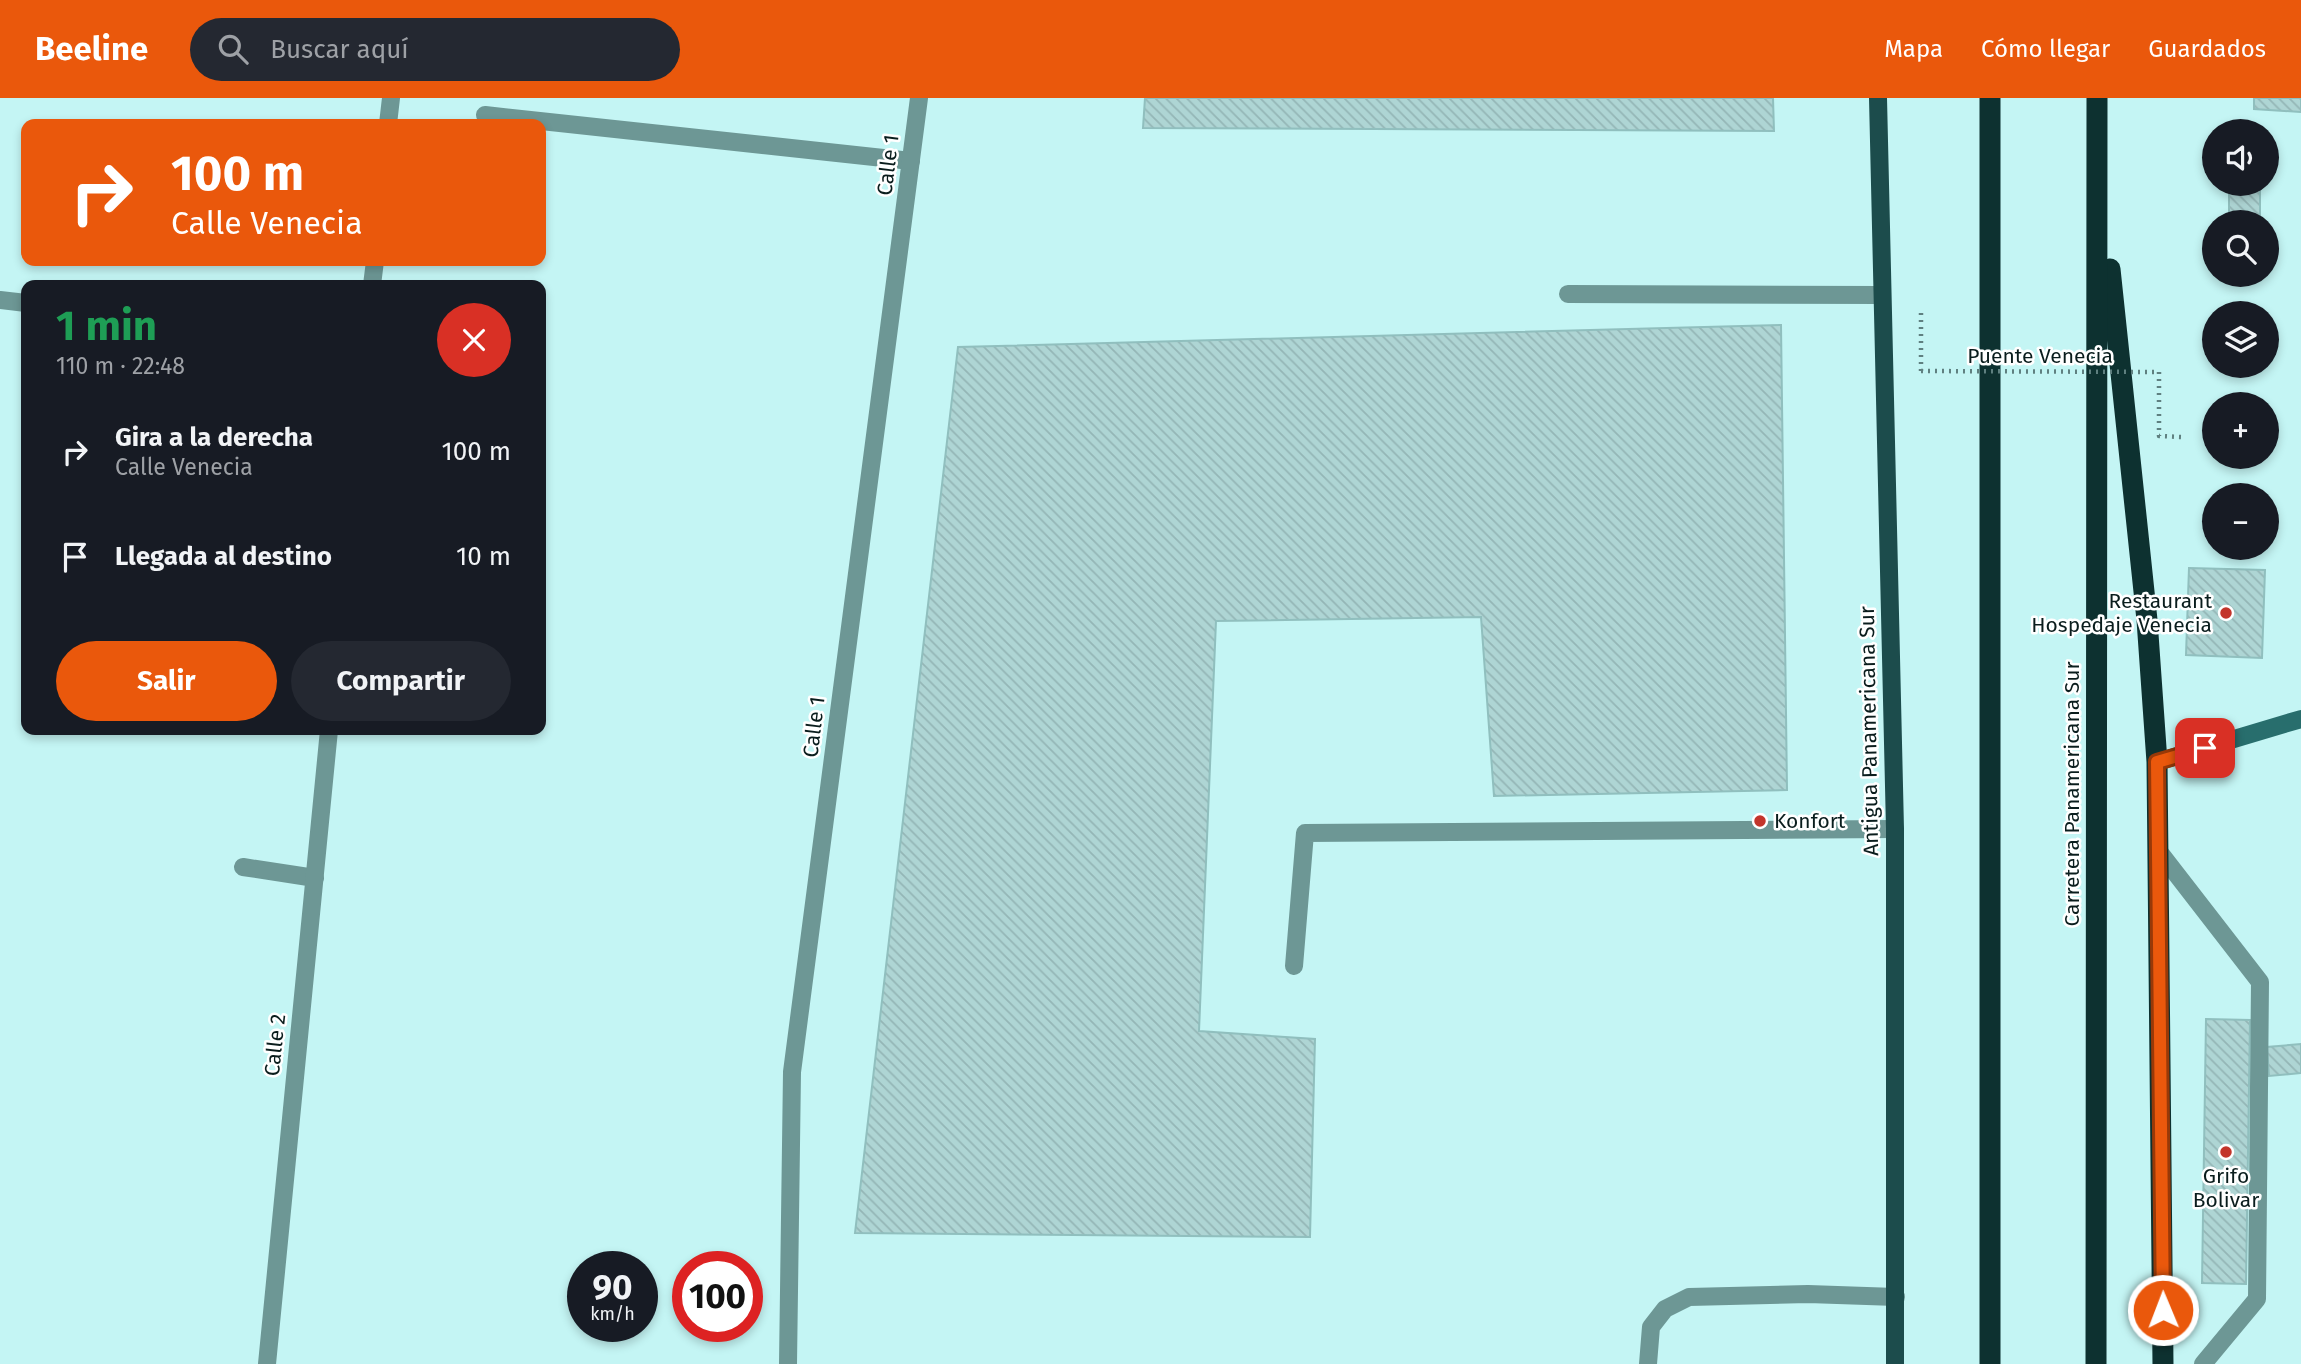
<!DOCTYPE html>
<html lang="es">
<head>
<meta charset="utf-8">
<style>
	body { margin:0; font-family:"Fira Sans",sans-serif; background:#242831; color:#f1f3f6; height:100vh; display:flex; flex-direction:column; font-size:26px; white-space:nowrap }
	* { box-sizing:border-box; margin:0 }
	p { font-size:23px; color:#9ea1a6 }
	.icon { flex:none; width:38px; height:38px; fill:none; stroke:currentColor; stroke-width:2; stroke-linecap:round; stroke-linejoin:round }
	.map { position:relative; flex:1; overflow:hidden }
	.sheet { position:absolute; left:21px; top:182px; width:525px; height:455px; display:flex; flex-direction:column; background:#171b24; border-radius:14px; box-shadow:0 4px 10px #0003 }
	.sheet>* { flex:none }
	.guide { position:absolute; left:21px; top:21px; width:525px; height:147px; border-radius:14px; box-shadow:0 4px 10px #0003; background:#ea580c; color:#fff; overflow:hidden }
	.tools { position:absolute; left:2202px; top:21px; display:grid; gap:14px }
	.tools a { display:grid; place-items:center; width:77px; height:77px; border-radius:50%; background:#171b24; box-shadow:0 4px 10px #0003; font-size:35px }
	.speed { position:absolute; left:567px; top:1153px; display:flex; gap:14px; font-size:35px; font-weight:700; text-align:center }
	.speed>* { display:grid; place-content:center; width:91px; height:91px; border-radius:50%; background:#171b24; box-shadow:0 4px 10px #0003; line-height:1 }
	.speed small { font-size:18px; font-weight:400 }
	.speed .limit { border:10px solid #d22; background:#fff; color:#111 }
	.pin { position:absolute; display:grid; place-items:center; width:60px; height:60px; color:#fff; margin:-30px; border-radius:14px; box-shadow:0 4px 10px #0006 }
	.me { position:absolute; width:77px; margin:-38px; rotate:359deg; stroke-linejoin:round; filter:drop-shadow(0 0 5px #0008) }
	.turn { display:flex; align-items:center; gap:24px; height:147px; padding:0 35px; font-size:32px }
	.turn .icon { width:91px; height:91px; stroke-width:2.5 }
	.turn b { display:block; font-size:49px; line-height:60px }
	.round { display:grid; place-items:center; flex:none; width:74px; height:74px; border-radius:37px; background:#242831 }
	.summary { display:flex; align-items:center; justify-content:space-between; height:119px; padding:0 35px }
	h1 { font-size:42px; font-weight:700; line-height:52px; color:#1e9e55 }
	.primary-button { display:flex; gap:14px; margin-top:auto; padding:14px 35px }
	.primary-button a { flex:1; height:80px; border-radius:42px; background:#ea580c; color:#fff; font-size:28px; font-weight:700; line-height:80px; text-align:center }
	.primary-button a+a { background:#242831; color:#f1f3f6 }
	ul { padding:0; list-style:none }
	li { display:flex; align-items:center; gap:21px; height:105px; padding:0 35px }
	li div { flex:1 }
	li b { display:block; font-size:26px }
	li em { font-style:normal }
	header { display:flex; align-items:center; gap:42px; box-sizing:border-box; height:98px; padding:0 35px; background:#ea580c; color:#fff }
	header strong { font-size:33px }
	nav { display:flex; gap:38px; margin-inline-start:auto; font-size:24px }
	.search { width:490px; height:63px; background:#242831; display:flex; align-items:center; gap:18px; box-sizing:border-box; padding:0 24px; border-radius:38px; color:#9ea1a6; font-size:26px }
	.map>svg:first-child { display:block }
	.building { fill:url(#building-back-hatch); stroke:#90bfbe; stroke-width:2 }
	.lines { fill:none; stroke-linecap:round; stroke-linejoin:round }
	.path { stroke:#5f8080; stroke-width:4.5; stroke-dasharray:2 5; stroke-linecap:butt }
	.lane { stroke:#6d9795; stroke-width:18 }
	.street { stroke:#6d9795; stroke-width:18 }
	.secondary { stroke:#286e6d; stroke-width:18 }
	.primary { stroke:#1c4c4c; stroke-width:18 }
	.highway { stroke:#0d3130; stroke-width:21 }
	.path-bridge { stroke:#5f8080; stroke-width:4.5; stroke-dasharray:2 5; stroke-linecap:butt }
	.route-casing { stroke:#983908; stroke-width:18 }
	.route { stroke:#ea580c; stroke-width:12 }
	.poi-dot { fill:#c3352b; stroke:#fff; stroke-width:2.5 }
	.labels { text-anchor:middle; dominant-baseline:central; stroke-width:5; stroke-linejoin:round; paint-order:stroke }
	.street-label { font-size:21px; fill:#0a1d1d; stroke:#fff }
	.poi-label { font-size:21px; fill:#0a1d1d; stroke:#fff; text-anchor:end }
</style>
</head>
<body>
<header>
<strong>Beeline</strong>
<div class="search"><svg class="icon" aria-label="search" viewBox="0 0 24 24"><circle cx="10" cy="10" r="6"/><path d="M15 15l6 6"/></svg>Buscar aquí</div>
<nav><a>Mapa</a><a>Cómo llegar</a><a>Guardados</a></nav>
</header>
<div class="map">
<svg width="2301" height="1266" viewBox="0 0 2301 1266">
	<defs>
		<pattern id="building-back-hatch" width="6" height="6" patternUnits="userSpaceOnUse" patternTransform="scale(1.75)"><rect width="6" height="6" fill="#aed5d4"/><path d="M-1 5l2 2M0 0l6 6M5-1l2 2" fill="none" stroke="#94b6b6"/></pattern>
	</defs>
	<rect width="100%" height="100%" fill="#c4f5f4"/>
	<g class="building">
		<path d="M1145,0H1773L1774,33L1143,30Z"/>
		<path d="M2254,0H2301V14L2254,11Z"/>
		<rect x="2229" y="86" width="31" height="38"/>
		<path d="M1781,227L1787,692L1494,698L1481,519L1216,523L1199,933L1315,941L1310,1139L855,1135L958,249Z"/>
		<path d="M2189,470L2265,472L2262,560L2186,557Z"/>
		<path d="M2206,921L2250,922L2246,1186L2202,1185Z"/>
		<path d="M2301,946V975L2269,978L2267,949Z"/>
	</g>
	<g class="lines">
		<g class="path">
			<path d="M1921,273V213"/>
			<path d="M2159,274V338L2181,339"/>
		</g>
		<g class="lane">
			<path d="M485,17L911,63"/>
			<path d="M1568,196L1882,197"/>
			<path d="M0,202L26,205"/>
			<path d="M2157,751L2260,884L2257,1201L2203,1266"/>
			<path d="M243,769L315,780"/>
			<path d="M1294,868L1305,735L1895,731"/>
			<path d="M1648,1266L1651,1229L1665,1211L1689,1199L1808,1196L1896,1199"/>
		</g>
		<g class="street">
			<path d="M388,26L391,0"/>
			<path d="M372,187L375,163"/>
			<path d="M267,1266L329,632"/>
			<path d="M788,1266L792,974L919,0"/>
		</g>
		<path class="secondary" d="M2157,664L2301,621"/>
		<path class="primary" d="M1878,0L1895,731V1266"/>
		<g class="highway">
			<path d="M1990,0V1266"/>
			<path d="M2110,171L2147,522L2157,664L2163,1266"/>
			<path d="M2096,1266L2097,0"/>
		</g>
		<path class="path-bridge" d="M1921,273L2159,274"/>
	</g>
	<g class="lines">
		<g class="route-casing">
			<path id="route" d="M2163,1212L2157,664L2205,650"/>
		</g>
		<use href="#route" class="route"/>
	</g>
	<g class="poi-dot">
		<circle cx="2226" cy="515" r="7"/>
		<circle cx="1760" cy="723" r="7"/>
		<circle cx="2226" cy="1054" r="7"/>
	</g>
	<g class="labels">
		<g class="street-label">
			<text transform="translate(888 67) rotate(-83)">Calle 1</text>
			<text x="2040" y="258">Puente Venecia</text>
			<text transform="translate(814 629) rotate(-83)">Calle 1</text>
			<text transform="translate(1869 633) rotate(-91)">Antigua Panamericana Sur</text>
			<text transform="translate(2072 696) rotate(-90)">Carretera Panamericana Sur</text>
			<text transform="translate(275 947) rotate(-84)">Calle 2</text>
		</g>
		<g class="poi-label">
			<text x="2212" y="503">Restaurant<tspan x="2212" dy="24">Hospedaje Venecia</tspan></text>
			<text x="1774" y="723" text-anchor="start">Konfort</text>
			<text x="2226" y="1078" text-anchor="middle">Grifo<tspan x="2226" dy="24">Bolivar</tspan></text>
		</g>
	</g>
</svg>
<div class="tools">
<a><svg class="icon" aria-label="sound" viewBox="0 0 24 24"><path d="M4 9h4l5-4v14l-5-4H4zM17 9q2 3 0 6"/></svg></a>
<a><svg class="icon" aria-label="search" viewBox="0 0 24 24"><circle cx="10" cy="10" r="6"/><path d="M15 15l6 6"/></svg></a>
<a><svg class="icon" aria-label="layers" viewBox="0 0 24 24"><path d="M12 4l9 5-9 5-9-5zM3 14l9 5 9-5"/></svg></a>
<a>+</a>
<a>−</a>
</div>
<div class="speed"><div>90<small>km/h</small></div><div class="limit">100</div></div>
<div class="pin" style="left:2205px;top:650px;background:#d93025"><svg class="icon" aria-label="arrive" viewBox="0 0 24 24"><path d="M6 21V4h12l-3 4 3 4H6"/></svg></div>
<svg class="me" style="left:2163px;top:1212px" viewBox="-20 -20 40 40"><circle r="17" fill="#ea580c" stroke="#fff" stroke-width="3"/><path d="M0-11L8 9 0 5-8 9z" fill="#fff"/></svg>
<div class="guide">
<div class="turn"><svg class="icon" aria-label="right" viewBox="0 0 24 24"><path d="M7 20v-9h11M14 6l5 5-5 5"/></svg><div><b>100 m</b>Calle Venecia</div></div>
</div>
<section class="sheet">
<div class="summary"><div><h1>1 min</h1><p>110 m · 22:48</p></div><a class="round" style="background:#d93025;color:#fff"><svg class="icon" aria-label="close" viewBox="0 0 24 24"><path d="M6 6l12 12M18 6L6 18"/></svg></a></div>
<ul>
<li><svg class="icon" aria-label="right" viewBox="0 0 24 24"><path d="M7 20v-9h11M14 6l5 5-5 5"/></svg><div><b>Gira a la derecha</b><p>Calle Venecia</p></div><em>100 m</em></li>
<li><svg class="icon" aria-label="arrive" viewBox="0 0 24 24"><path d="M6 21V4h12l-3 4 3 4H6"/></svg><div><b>Llegada al destino</b></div><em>10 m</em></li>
</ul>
<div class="primary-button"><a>Salir</a><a>Compartir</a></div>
</section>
</div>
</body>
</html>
